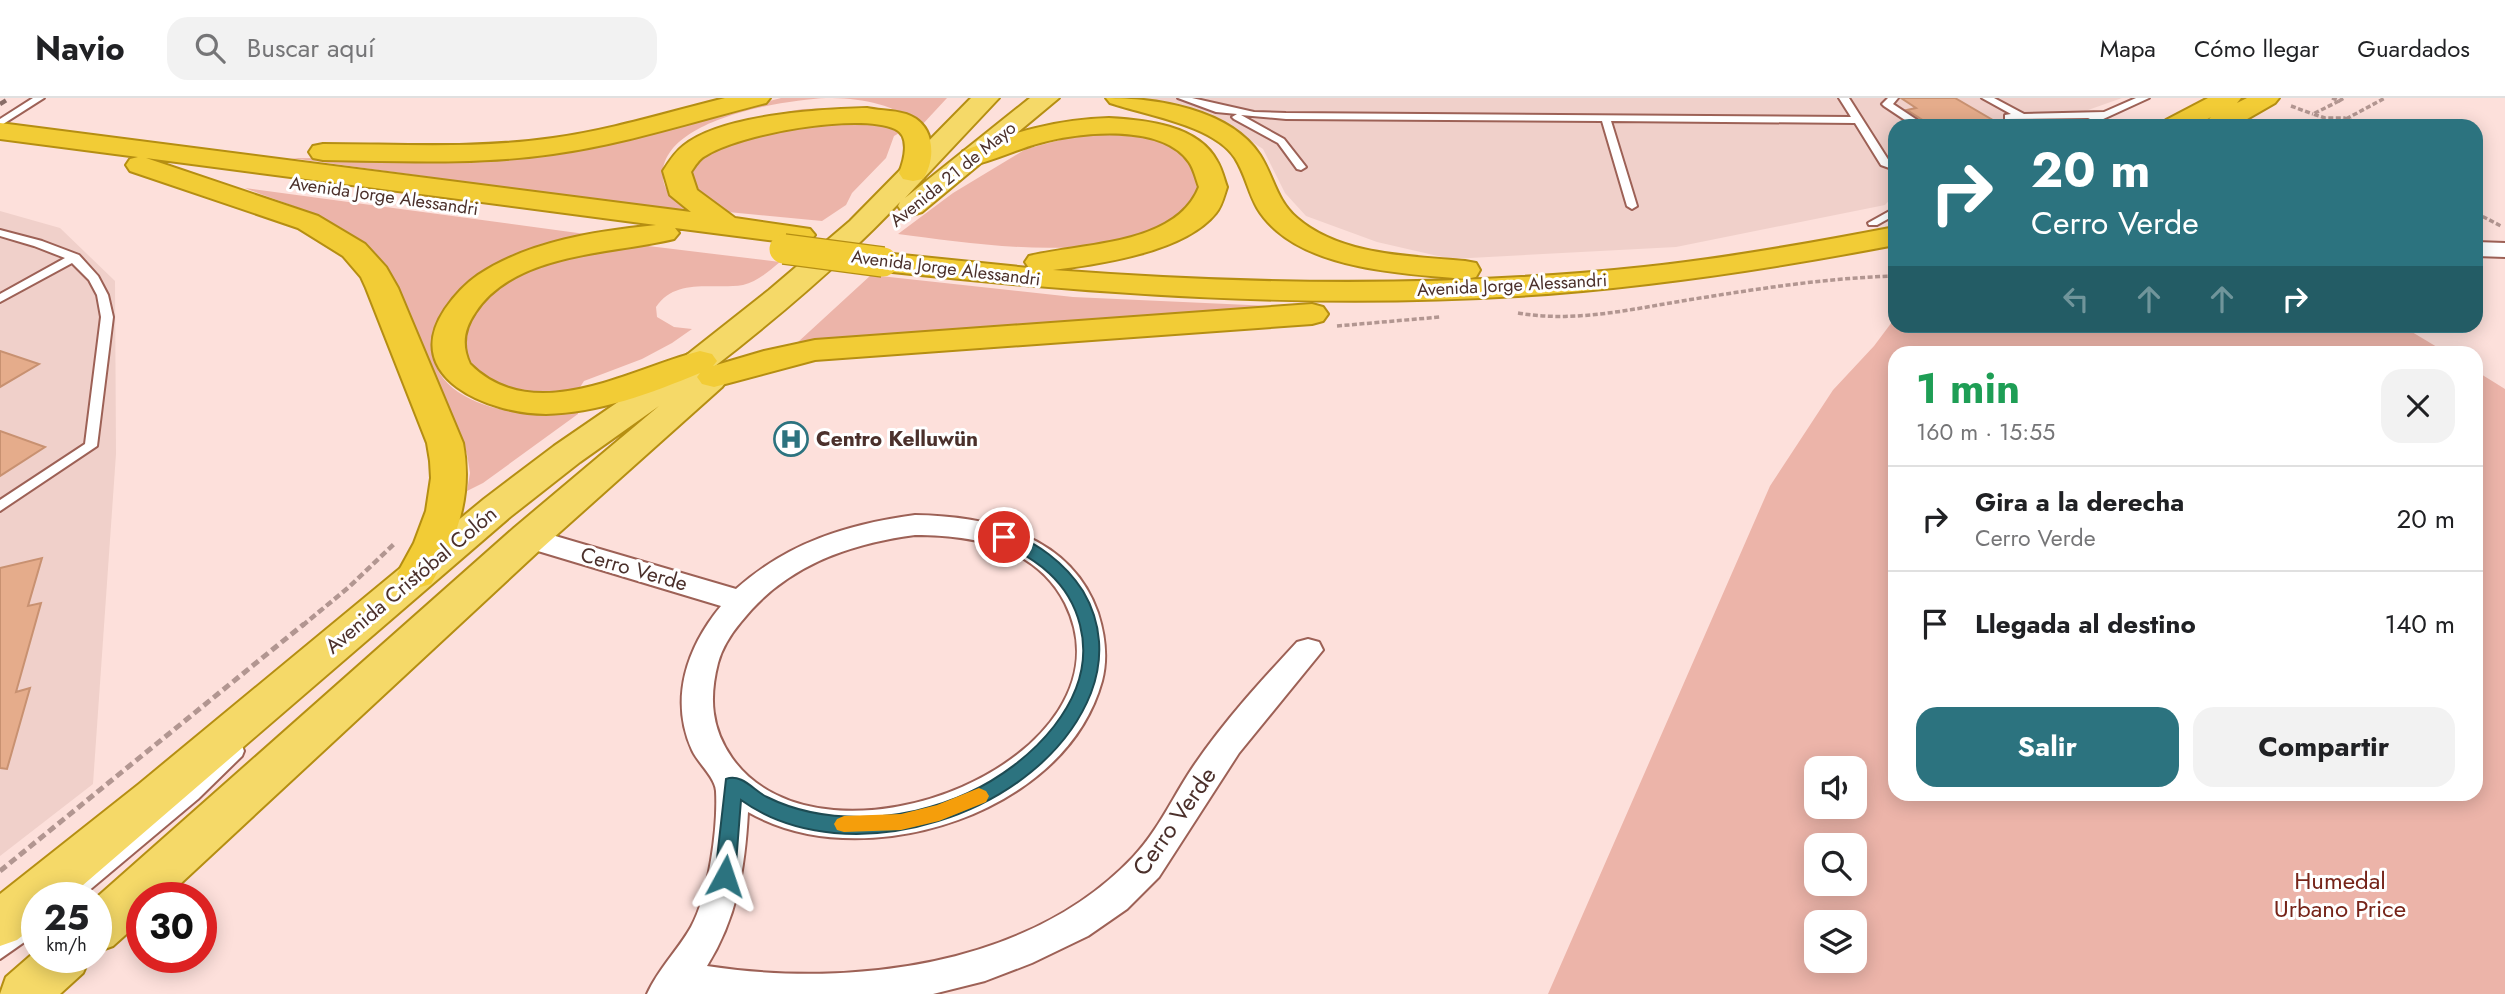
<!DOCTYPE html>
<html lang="es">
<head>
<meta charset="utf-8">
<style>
	body { margin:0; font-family:Jost,sans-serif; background:#f2f2f2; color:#202124; height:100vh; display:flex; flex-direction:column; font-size:26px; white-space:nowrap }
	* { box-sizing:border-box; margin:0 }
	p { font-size:23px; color:#757577 }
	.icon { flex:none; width:38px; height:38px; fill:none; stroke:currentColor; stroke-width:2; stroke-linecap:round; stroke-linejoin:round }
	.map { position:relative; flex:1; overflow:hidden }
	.panel { position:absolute; left:1888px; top:248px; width:595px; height:455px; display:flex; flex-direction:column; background:#fff; border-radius:21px; box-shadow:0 4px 18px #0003 }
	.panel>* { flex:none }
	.banner { position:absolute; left:1888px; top:21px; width:595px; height:214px; border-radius:21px; box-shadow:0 4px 18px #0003; background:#2c737f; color:#fff; overflow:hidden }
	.tools { position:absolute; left:1804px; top:658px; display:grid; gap:14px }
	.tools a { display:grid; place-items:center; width:63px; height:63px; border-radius:14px; background:#fff; box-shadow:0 4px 18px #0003; font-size:35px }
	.speed { position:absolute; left:21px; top:784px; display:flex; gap:14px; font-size:35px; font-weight:700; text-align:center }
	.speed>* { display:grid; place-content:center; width:91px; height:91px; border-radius:50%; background:#fff; box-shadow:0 4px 18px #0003; line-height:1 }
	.speed small { font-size:18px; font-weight:400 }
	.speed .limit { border:10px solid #d22; background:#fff; color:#111 }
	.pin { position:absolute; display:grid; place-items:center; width:60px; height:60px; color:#fff; margin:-30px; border:4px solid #fff; border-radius:50%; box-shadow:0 2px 7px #0007 }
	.me { position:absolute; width:77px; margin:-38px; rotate:5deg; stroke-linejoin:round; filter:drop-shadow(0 0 5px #0008) }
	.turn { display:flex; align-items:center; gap:24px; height:147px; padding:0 28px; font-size:32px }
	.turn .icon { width:91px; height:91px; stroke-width:2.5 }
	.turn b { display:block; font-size:49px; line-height:60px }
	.lanes { display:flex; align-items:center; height:66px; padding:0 28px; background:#0003; justify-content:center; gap:35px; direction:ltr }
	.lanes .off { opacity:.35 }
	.round { display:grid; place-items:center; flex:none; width:74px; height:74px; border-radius:21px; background:#f2f2f2 }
	.overview { display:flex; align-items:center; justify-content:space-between; height:119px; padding:0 28px }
	h1 { font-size:42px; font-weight:700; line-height:52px; color:#1e9e55 }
	.action { display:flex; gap:14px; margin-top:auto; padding:14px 28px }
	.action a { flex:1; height:80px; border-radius:21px; background:#2c737f; color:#fff; font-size:28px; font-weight:700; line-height:80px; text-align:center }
	.action a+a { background:#f2f2f2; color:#202124 }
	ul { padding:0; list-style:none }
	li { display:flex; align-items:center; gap:21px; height:105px; padding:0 28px; border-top:2px solid #e0e0e0 }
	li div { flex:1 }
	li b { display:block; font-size:26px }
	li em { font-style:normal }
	header { display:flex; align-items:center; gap:42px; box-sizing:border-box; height:98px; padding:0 35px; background:#fff; border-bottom:2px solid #e0e0e0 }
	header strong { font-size:33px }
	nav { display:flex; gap:38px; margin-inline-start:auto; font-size:24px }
	.search { width:490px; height:63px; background:#f2f2f2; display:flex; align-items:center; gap:18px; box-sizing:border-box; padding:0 24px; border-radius:21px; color:#757577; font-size:26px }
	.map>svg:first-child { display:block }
	.built { fill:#f0d0ca }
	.green { fill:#ecb4a9; fill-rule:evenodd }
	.building { fill:#e5ac8b; stroke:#c89171; stroke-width:2 }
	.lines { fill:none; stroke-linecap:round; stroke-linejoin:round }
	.service-casing { stroke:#9d6156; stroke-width:4 }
	.minor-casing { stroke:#9d6156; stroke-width:4 }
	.primary-casing { stroke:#b58e12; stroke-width:4 }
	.trunk-casing { stroke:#b58e12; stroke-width:4 }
	.path-far2 { stroke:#b29691; stroke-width:3.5; stroke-dasharray:5 2.5; stroke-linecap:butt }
	.path-far1 { stroke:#b29691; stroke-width:4.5; stroke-dasharray:7 3.5; stroke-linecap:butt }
	.path { stroke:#b29691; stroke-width:5; stroke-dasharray:8 4.5; stroke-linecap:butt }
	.service { fill:#fff; fill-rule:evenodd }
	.minor { fill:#fff; fill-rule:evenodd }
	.primary { fill:#f5d968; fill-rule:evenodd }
	.trunk { fill:#f2cc36; fill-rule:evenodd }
	.rail { stroke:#886c67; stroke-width:4.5; stroke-dasharray:7 7; stroke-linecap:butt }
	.trunk-bridge-casing { stroke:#b58e12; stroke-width:32; stroke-linecap:butt }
	.trunk-bridge { stroke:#f2cc36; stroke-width:29 }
	.route { fill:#2c737f; stroke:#1d4b53; stroke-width:2 }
	.slow { fill:#f59e0b }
	.labels { text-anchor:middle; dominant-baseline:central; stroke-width:6; stroke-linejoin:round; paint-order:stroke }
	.far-street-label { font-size:18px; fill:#4b302b; stroke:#fff }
	.poi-label { font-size:21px; font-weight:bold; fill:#4b302b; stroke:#fff; text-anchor:start }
	.street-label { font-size:21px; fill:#4b302b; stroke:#fff }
	.near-street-label { font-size:24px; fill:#4b302b; stroke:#fff }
	.near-park-label { font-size:24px; fill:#762419; stroke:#fff }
</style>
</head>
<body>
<header>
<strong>Navio</strong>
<div class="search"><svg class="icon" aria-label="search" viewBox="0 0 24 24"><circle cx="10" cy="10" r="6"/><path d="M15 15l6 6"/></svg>Buscar aquí</div>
<nav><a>Mapa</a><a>Cómo llegar</a><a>Guardados</a></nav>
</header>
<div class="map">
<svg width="2505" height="896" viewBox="0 0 2505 896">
	<rect width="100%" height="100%" fill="#fde0db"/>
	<g class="built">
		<path d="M1143,0H2122L2043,28H1895V96L1885,107L1676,149L1451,161L1377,144L1306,118L1285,95L1263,51L1221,24Z"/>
		<path d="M0,113L60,130L115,183L116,356L93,686L0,758Z"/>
	</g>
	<g class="green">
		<path d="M781,0H826C785,2 668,20 663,73C661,93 676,105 692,115L291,60L469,61L620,42Z"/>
		<path d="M832,0H947L921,28C894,6 865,1 832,0Z"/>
		<path d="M847,10L860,12L901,34L894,38L886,60L852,95L846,107L822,123L728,114L710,109L694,95L688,64L739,26L756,20L802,11Z"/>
		<path d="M1083,36C1110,36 1137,35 1162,45C1176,51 1188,58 1194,72C1196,76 1200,82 1200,86C1202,106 1163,128 1147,134C1079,163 970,145 898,136L953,95L1026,51Z"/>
		<path d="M245,90L600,138L535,153L434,239C423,290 485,313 525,314C543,314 562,312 579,311L578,316L483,385L467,393L470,375L467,356L393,183C361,124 302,113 245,90Z"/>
		<path d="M632,146L780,164C769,173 757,184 743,187C714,192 676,179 656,209L657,219L674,229L692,231L672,245L642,261L584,283L575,297C538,296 476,296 465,252C460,233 462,228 474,214C482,205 490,192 499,186C540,160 586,155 632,146Z"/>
		<path d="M871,177L1073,199L1271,208L798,244Z"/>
		<path d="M1895,220V228H2402L2447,255L1895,256V696H2476V273L2505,291V896H1548L1770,388L1833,292L1874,248ZM1816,670H1855V709H1816ZM1816,747H1855V786H1816ZM1816,824H1855V863H1816Z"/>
	</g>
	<g class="building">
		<path d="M1901,0H1955L2003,28H1932L1907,12L1916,10Z"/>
		<path d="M0,253L39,266L0,289Z"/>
		<path d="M0,333L45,349L0,378Z"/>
		<path d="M42,460L28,508L41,505L16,594L30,590L7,671L0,670V470Z"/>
	</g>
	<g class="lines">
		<g class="service-casing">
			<g id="service">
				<path d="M33,0H44L0,28V21Z"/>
				<path d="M1178,0H1192L1254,14L1286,15L1851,19L1839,0H1849L1889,63L1895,66V72L1881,67L1855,25L1611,23L1637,108L1632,111L1627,108L1602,23L1286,21L1241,17L1284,41L1306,69L1301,72L1297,71L1278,45L1234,21L1232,19L1237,16L1216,14Z"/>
				<path d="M1888,0H1898L1893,6L1926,28H1914L1884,8L1882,6Z"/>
				<path d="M1982,0H1994L2024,16L2104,14L2136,0H2149L2088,28H2075L2090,20L2005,21V17L2011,16Z"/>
				<path d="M1895,110V117L1877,127H1869L1868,125Z"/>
				<path d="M0,132L42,143L79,157L98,178L108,197L113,219L97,348L0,413V402L85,346L101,219L97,197L89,182L72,165L0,204V196L65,160L34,148L0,138Z"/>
				<path d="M236,646L242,648L244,653L242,658L198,701L80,800H65L63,796L66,790L186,691L230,648Z"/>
				<path d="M27,824L33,826L36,832L33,838L0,861V842Z"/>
			</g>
		</g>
		<g class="minor-casing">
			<g id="minor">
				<path d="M2476,144L2505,145V159L2476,158Z"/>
				<path d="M915,417C988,418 1071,437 1098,515C1105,537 1108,560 1102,583C1077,674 979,727 892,738C842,744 792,739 748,714C745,770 737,820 707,868C850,890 1029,869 1133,759C1159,732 1174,696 1195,666C1225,622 1261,583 1297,544L1308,541L1319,544L1323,552L1239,655L1159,779L1127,811L1088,838L1032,865L985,883L933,896H647C658,871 678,852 691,829C709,796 718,730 716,693C715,679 697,664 692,652C669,601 687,549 721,508L518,447L514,440L518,433L528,430L736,491C787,445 848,426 915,417ZM915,437C972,437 1036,448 1065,505C1142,660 824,789 732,660C711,630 709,600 718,565C722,550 731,536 741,524C784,469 847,446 915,437Z"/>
			</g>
		</g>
		<g class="primary-casing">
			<g id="primary">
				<path d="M971,0H999L905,100L1030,0H1059L922,114L912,117L902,114L898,108L900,104C842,165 777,220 710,272L722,275L727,282L722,289L542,450L165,800H142V822L113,848L96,854V800L514,430L659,308L580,364L510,419L68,800H37V826L17,842L0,848V796L139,686L484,401L554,348L688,256L769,192L850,123Z"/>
				<path d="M37,852V859H90L83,875L60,896H0L6,879Z"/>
			</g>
		</g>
		<g class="trunk-casing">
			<g id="trunk">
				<path d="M725,0H770L766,5C695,23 625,46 553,56C477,67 399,63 323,62L313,60L309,54L313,48L323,46C400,46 477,51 553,40C612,32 668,14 725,0Z"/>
				<path d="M1106,0C1156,0 1230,11 1260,57C1274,79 1276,102 1297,120C1341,158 1411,158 1465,163L1476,165L1480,172L1476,179L1465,181C1408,176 1322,172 1277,133C1247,107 1252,88 1235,60C1214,27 1145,17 1110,5Z"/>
				<path d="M2208,0H2241L2237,5L2247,0H2279L2275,5L2235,28H2202L2211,19L2195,28H2162L2166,22Z"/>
				<path d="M867,10C881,13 899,12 911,18C935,29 936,62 923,81L913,83L903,81L899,75C904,63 911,38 895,31C858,14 739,36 705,58C699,61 695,68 691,74L697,92L735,120L810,131L815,137L810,143L800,146L675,130L679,135L674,141C613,156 514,154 475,215C464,231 461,247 470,266C534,330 630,271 700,253L712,256L717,263L713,268L764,253L815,242L1312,206L1323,209L1328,216L1323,223L1312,226L815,262L714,289L702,286L697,279L700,275C652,295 598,315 546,316C490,316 399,280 445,211C454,198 465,186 478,177C529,143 597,133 656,127L146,60L318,118L365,146L386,169L398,190L463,345C473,397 457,441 431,486L417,490L403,486L397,476L414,445L426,413L431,380L430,363L427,345L366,190L361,179L343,158L298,130L130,73L126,67L130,61L138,59L0,41V25L691,114L670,97L663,73C668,65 675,54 683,48C720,17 820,11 867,10Z"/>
				<path d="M1109,20C1145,22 1198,27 1217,63C1222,71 1224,81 1227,89C1224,98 1222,108 1216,115C1185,154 1100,166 1053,172C1249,187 1448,190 1644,169C1729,160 1812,145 1895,129V147C1770,171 1645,190 1518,198C1305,211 1094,196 883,173L872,170L868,164L872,158L883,155L1029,170L1025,164L1029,158C1081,145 1176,148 1199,89C1196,81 1194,71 1189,64C1162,25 1079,34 1040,45C1017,51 996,62 973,67L963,65L959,59L963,53C1011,35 1058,21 1109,20Z"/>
			</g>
		</g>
		<g class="path-far2">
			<path d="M2332,0L2339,3L2344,0"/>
			<path d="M2339,3L2313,16L2325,20H2344L2367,28"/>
			<path d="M2291,8L2313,16"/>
			<path d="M2333,28L2385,0"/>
			<path d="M2476,115L2501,128"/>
			<path d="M1518,215C1575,225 1632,211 1688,202C1757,191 1825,180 1895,178"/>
			<path d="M1337,228L1440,219"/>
		</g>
		<path class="path-far1" d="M302,528L349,489L395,445"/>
		<path class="path" d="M0,773L304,526"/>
		<use href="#service" class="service"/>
		<use href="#minor" class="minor"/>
		<use href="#primary" class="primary"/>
		<use href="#trunk" class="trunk"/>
		<path class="rail" d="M0,6L10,0"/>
		<g class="trunk-bridge-casing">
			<path id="trunk-bridge" d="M784,151L883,164"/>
		</g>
		<use href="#trunk-bridge" class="trunk-bridge"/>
	</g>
	<path class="route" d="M1004,433C1036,443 1065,465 1083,493C1102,525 1104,561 1091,595C1043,717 848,779 741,702L735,778L732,785L725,787L718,785L715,778L726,681C742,675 754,693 767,699C797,714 828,719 860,719C897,719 936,710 968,695C1029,667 1099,601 1080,527C1069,483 1036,461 998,443L996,439L998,435Z"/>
	<path class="slow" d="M979,690L986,693L989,698L986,704L939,723L901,732L844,734L837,732L834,726L837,721L844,718L901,716L937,707Z"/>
	<defs>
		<g id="hospital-ring" transform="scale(1.75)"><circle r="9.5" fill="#fff" stroke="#2c737f" stroke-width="1.5"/><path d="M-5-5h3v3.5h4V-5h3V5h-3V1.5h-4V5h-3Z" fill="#2c737f"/></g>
	</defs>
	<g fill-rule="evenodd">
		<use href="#hospital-ring" x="791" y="341"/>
	</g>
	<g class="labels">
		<g class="far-street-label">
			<text transform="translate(953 76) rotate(-39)">Avenida 21 de Mayo</text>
			<text transform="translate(384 98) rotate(8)">Avenida Jorge Alessandri</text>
			<text transform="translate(946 170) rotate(7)">Avenida Jorge Alessandri</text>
			<text transform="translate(1512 187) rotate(-3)">Avenida Jorge Alessandri</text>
		</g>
		<g class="poi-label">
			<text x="816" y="341">Centro Kelluwün</text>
		</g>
		<g class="street-label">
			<text transform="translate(634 471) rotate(16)">Cerro Verde</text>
			<text transform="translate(411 482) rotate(-40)">Avenida Cristóbal Colón</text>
		</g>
		<g class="near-street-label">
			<text transform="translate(1174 723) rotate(-55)">Cerro Verde</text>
		</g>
		<g class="near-park-label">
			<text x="2340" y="782">Humedal<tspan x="2340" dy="28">Urbano Price</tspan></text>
		</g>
	</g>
</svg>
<div class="tools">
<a><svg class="icon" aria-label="sound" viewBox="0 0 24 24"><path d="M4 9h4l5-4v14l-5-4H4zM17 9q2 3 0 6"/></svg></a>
<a><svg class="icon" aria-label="search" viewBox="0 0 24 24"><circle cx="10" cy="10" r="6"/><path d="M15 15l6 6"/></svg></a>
<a><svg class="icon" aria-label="layers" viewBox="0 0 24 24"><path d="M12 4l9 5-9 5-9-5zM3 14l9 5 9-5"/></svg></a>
</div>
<div class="speed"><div>25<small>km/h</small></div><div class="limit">30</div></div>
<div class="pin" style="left:1004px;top:439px;background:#d93025"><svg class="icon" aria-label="arrive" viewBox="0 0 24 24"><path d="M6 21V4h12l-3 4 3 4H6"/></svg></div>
<svg class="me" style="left:725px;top:778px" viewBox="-20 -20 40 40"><path d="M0-17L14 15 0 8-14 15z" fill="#2c737f" stroke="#fff" stroke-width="4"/></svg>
<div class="banner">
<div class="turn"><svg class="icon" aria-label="right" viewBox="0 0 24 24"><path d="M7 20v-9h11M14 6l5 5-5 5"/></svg><div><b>20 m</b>Cerro Verde</div></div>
<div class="lanes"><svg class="icon off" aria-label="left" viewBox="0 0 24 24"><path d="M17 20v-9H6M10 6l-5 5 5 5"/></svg><svg class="icon off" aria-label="ahead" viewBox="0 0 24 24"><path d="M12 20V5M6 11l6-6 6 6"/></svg><svg class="icon off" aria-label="ahead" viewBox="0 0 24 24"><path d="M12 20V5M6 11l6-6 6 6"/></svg><svg class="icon" aria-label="right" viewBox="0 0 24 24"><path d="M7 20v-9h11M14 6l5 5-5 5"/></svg></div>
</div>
<section class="panel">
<div class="overview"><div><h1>1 min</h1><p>160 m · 15:55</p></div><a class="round"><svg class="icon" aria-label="close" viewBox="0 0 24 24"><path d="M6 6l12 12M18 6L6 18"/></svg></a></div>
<ul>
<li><svg class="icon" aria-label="right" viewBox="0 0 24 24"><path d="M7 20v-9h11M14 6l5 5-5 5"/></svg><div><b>Gira a la derecha</b><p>Cerro Verde</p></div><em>20 m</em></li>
<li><svg class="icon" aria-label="arrive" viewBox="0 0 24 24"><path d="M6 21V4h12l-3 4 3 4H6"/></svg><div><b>Llegada al destino</b></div><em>140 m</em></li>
</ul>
<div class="action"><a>Salir</a><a>Compartir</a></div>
</section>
</div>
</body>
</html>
